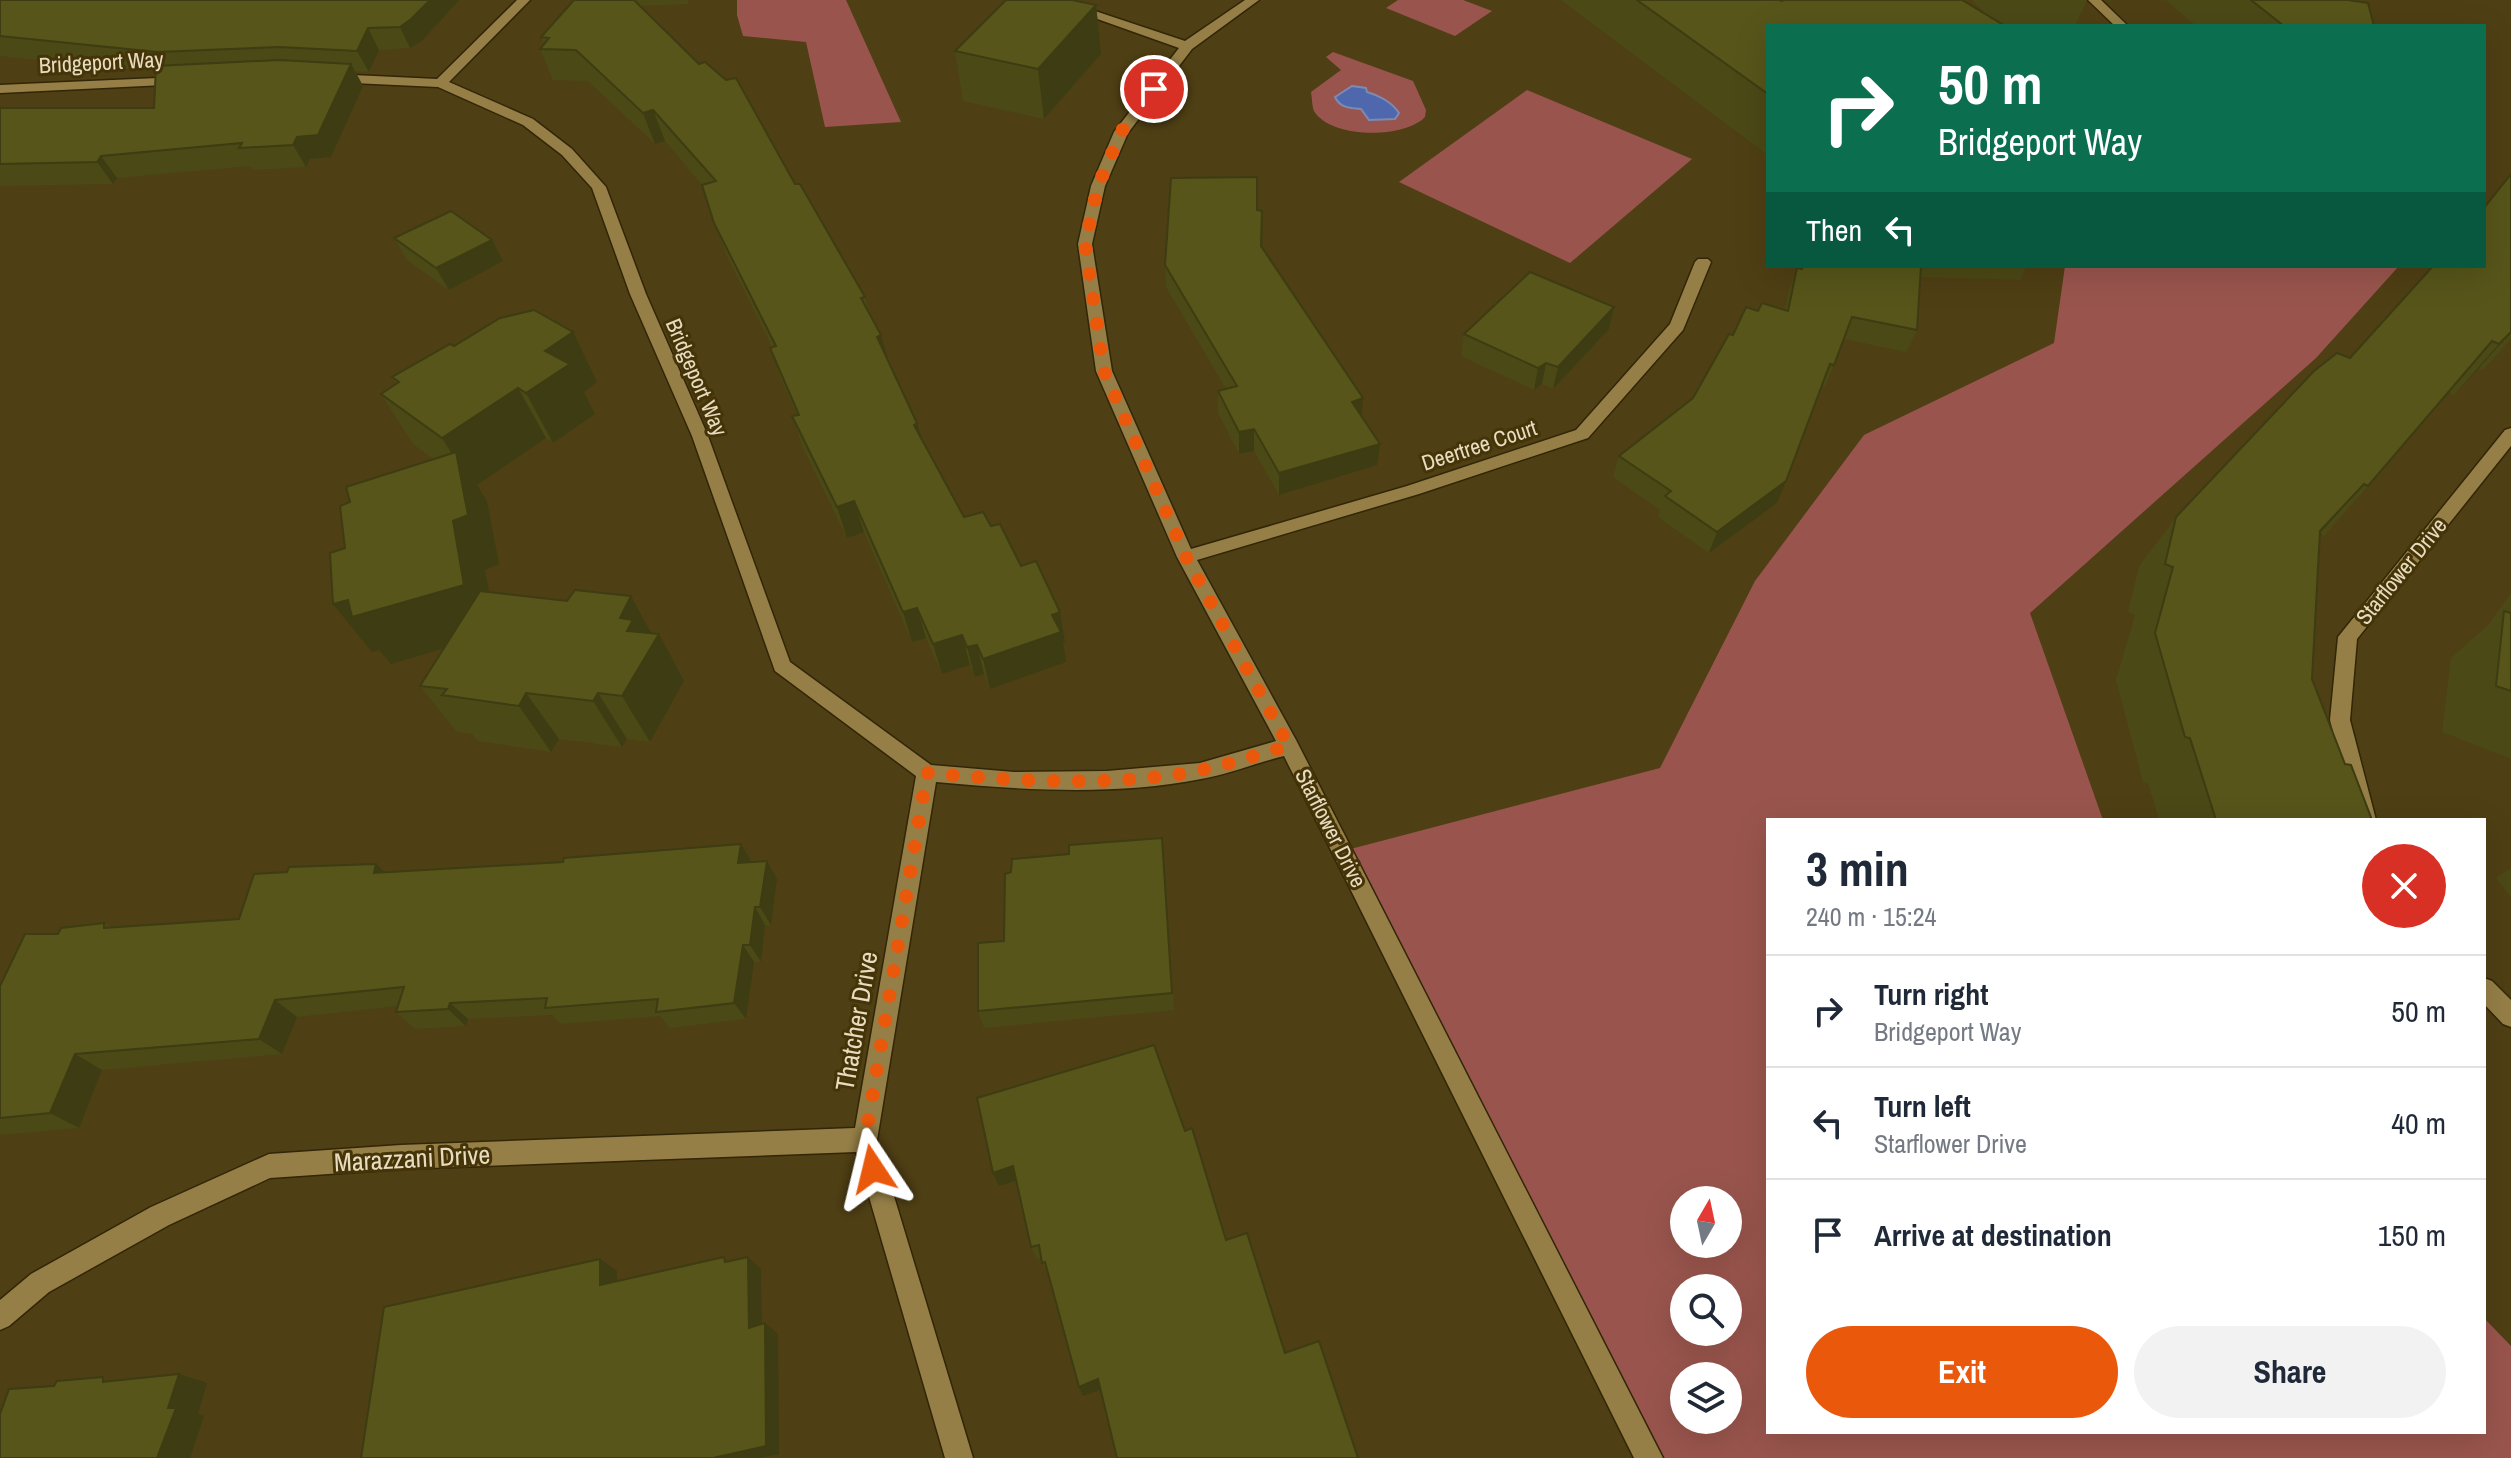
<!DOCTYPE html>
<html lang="en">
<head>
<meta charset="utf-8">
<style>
	body { margin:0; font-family:"Archivo Narrow",sans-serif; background:#f2f2f3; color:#1f2937; height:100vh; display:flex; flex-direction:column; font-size:30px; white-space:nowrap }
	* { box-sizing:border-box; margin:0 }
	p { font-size:26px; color:#747a83 }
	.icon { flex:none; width:44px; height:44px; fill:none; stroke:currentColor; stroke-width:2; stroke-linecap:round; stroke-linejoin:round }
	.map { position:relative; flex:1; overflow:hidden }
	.side { position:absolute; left:1766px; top:818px; width:720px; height:616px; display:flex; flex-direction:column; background:#fff; border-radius:0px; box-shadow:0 8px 32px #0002 }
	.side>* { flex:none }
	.guide { position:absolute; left:1766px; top:24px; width:720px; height:244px; border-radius:0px; box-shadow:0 8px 32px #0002; background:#0b6e4f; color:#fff; overflow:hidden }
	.needle { width:52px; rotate:9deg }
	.controls { position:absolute; left:1670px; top:1186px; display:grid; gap:16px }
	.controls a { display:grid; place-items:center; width:72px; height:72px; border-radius:50%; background:#fff; box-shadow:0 8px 32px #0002; font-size:40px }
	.pin { position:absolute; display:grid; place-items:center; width:68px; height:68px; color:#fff; margin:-34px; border:4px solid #fff; border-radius:50%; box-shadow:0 2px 8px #0007 }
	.me { position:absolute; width:88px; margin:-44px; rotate:350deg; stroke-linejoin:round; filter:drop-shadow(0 0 6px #0008) }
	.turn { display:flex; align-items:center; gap:28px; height:168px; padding:0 40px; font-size:36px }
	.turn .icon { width:104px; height:104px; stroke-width:2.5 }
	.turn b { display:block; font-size:56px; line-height:68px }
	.then { display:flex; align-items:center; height:76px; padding:0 40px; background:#0003; gap:16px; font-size:30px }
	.round { display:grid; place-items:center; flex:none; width:84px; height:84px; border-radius:42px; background:#f2f2f3 }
	.overview { display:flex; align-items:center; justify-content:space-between; height:136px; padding:0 40px }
	h1 { font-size:48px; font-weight:700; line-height:60px }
	.primary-button { display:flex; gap:16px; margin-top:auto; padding:16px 40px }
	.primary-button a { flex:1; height:92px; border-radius:48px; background:#ea580c; color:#fff; font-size:32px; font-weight:700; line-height:92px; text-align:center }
	.primary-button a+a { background:#f2f2f3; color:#1f2937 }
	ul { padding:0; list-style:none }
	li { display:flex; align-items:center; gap:24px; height:112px; padding:0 40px; border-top:2px solid #e0e1e3 }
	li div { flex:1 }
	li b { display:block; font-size:30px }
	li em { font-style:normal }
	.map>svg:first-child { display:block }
	.green { fill:#99554d; fill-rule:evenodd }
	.water { fill:#4f68ad; stroke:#7d8bb3; stroke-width:2 }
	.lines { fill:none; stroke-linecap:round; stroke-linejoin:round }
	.street-casing { stroke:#322608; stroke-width:3 }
	.street { fill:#967f47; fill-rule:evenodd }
	.wall { fill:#4b4916 }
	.shaded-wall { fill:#3d3c12 }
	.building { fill:#57551a; stroke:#3d3c12; stroke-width:2 }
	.route { stroke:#ea580c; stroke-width:14; stroke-dasharray:0 25.2 }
	.labels { text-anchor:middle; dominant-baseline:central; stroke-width:6; stroke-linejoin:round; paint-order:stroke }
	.street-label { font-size:22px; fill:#e8dcc0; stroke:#453407 }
	.near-street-label { font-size:26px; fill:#e8dcc0; stroke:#453407 }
</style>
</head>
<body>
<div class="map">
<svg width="2511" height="1458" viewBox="0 0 2511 1458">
	<rect width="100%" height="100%" fill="#4f3f14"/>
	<g class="green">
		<path d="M737,0H846L901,122L825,127L806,42L743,36L737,15Z"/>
		<path d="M1398,0H1463L1492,11L1455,36L1386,8Z"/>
		<path d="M1333,52L1413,81L1426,110L1425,117C1404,139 1331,139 1314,111C1312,106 1312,98 1311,92L1341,70L1326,57Z"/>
		<path d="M1527,90L1692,159L1570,263L1399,182Z"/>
		<path d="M2065,266H2399L2316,358L2030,613L2103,820H1768V1432H2484V1318L2511,1346V1458H1649L1343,851L1660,768L1755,581L1864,435L2054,343ZM1684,1200H1728V1244H1684ZM1684,1288H1728V1332H1684ZM1684,1376H1728V1420H1684Z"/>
	</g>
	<path class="water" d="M1352,86L1366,88L1367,92C1378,95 1392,102 1399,113L1395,119L1369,120L1361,109C1350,108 1340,108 1335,97Z"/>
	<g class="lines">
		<g class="street-casing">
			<g id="street">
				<path d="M517,0H530L449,82L533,119L572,149L606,187L646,294L708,436L790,662L931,765L1014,772L1107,771L1200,763L1276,741L1177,557L1096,371L1078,244L1091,186L1114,132L1179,48L1044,0H1062L1185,41L1245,0H1259L1192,49L1128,133L1105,186L1092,244L1112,371L1191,549L1407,486L1576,430L1670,324L1695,262L1698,259H1708L1711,262L1683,330L1588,438L1419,494L1197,560L1296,740L1663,1458H1634L1284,756C1256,763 1229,774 1201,779C1116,796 1021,790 936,782L877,1140L973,1458H945L856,1152L401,1169L270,1178L169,1225L49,1292L9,1326L0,1330V1300L31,1274L151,1207L269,1154L401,1145L855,1128L916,776L775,671L692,436L630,294L592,188L562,155L523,125L438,87L332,82L325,78L332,74L437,79Z"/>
				<path d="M2088,0H2101L2128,26H2115Z"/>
				<path d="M180,77L187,81L185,84L0,93V85Z"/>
				<path d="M2511,428V446L2357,639L2350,720L2376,820H2356L2330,720L2338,637L2505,430Z"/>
				<path d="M2484,978L2492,981L2511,1000V1027L2503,1024L2484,1004Z"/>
			</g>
		</g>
		<use href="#street" class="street"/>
	</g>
	<g class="wall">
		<path d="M0,0H459L422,41L410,48L379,50L369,72L355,71L363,86L331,157L310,159L306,167L253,170L250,166L117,178L113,184L0,186V108H154L156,72L0,56Z"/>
		<path d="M574,0H689L688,4L641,6L795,184L865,297L869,312L881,335L888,360L922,439L964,517L991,526L1021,566L1060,612L1065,642L1063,643L1066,662L990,689L984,674L975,677L970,665L942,674L926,638L912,642L864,532L847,538L803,448L792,416L797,415L781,379L770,348L772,347L726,254L702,185L665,141L655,144L588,81L553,80L540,49L544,44L541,37Z"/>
		<path d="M1561,0H1962L1989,17L1972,0H2087L2075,26H1768V155Z"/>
		<path d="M2166,0H2348L2374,26H2196Z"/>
		<path d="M1096,5L1101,54L1044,119L963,101L955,51Z"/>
		<path d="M2511,173V339L2483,370L2479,368L2454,395L2448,392L2368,486L2324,536L2320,533L2312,679L2345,764L2372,820H2159L2148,783L2143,782L2116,680L2135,615L2128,612L2139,566L2176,517L2350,358L2484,266V207Z"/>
		<path d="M1257,210L1261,246L1361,415L1377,465L1279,495L1254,451L1239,454L1218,413V391L1226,389L1166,287L1165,265Z"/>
		<path d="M394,238L503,261L449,290L407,260Z"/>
		<path d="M1799,266H2027L2020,280L1920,277L1917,330L1906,352L1844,339L1825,387L1821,386L1777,503L1709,553L1658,517L1660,510L1613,477L1619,456L1693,398L1733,335L1758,311L1785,310L1789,290Z"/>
		<path d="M1614,307L1609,329L1553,389L1542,384L1534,390L1461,356L1464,334Z"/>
		<path d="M454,346L597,382L584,392L595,414L553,443L546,438L477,485L487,501L499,564L485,570L489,592L652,633L684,681L650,742L627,739L622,747L559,739L551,752L478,741L472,734L457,732L420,686L444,649L391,664L379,650L372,652L333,604L345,548L433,459L413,444L381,394L396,384L392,377Z"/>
		<path d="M2511,593V759L2442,732L2451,658L2489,624Z"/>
		<path d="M741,844L752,862L777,879L771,925H765L761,962H754L746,1019L670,1028L660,1016L561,1024L552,1015L468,1019L466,1026L415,1029L396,1012L398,1006L297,1017L282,1054L102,1070L79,1128L0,1135V986L58,934L104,923L111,927L239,919L385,873L563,862Z"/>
		<path d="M1164,857L1174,1010L984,1028L978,1011L1004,941Z"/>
		<path d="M2511,868V897L2496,878Z"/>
		<path d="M1185,1131L1226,1240L1285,1353L1358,1458L1100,1389L1083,1396L1079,1387L1048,1275L1041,1258L1037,1259L1031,1247L1016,1181L999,1186L993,1173Z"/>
	</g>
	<g class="shaded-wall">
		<path d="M430,0H459L422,41L410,48L400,27Z"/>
		<path d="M1096,5L1101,54L1044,119L1038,69Z"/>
		<path d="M368,28L379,50L369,72L357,51Z"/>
		<path d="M351,64L363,86L331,157L310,159L306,167L293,145Z"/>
		<path d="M653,110L665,141L655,144L643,113Z"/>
		<path d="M101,156L117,178L113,184L97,162Z"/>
		<path d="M492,240L503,261L449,290L436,268Z"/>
		<path d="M1614,307L1609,329L1553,389L1558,367Z"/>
		<path d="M573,332L597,382L584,392L595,414L553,443L526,393L545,351Z"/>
		<path d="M2511,332L2479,368L2454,395L2499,344Z"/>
		<path d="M881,335L890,367L877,337Z"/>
		<path d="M1546,363L1542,384L1534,390L1538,368Z"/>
		<path d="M518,388L546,438L477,485L487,501L499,564L485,570L497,633L391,664L379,650L372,652L333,604L453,521L459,465L442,438Z"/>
		<path d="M1363,398L1361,420L1352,402Z"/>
		<path d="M917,423L926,454L914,425Z"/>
		<path d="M1254,429V451L1239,454V432Z"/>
		<path d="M1380,444L1377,465L1279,495V473Z"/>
		<path d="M1786,481L1777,503L1709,553L1717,532Z"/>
		<path d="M2364,484L2320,533V531Z"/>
		<path d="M854,501L864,532L847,538L837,507Z"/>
		<path d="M631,596L655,640L659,634L684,681L650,742L622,696L620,618Z"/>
		<path d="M917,608L926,638L912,642L903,612Z"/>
		<path d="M1060,612L1065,642L1063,643L1066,662L990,689L983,659L1052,615Z"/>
		<path d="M962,635L970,665L942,674L933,644Z"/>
		<path d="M977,645L984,674L975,677L967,647Z"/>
		<path d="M526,693L559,739L551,752L519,706Z"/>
		<path d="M598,693L627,739L622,747L593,701Z"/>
		<path d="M741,844L752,863H738Z"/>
		<path d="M767,861L777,879L771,925L760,907Z"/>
		<path d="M376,864L395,882L374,873Z"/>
		<path d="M755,907L765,925L761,962L750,945Z"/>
		<path d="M743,945L754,962L746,1019L734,1003Z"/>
		<path d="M275,1000L297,1017L282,1054L259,1039Z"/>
		<path d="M450,1003L468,1019L466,1026L448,1009Z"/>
		<path d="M75,1054L102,1070L79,1128L50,1113Z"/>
		<path d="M1013,1166L1018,1180L999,1186L993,1173Z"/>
		<path d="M748,1257L761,1269L762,1338L749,1328Z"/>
		<path d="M600,1259L617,1271V1296L600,1285Z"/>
		<path d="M765,1323L778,1334L779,1454L760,1458H713Z"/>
		<path d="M179,1374L207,1383L198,1414L204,1416L190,1458H157L168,1408Z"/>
		<path d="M1098,1379L1102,1389L1083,1396L1079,1387Z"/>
	</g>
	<g class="building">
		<path d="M0,0H430L411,19L400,27L368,28L357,51L279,47L157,52L0,36Z"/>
		<path d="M574,0H634L699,64L705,62L726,80L736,78L795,184H800L865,297L861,298L881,335L877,337L917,423L914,425L964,517L983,512L991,526L1000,524L1021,566L1036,561L1060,612L1052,615L1061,632L983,659L977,645L967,647L962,635L933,644L917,608L903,612L854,501L837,507L792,416L799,415L770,348L776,346L714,223L702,185L716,181L653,110L643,113L576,50L540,49L549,38L541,37Z"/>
		<path d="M1006,0H1072L1096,5L1038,69L955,51Z"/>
		<path d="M1637,0H1779L1781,1L1785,0H1962L2005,26H1768V94Z"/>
		<path d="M2251,0H2348L2368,3L2374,26H2284Z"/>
		<path d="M279,60L351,64L318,135L297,137L293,145L239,148L242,143L101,156L97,162L0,164V108H154L156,66Z"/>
		<path d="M2511,174V332L2499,344L2492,341L2368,486L2364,484L2320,531L2312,679L2345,764L2351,765L2372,820H2216L2190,738L2185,737L2155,633L2173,567L2165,564L2176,517L2314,371L2337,353L2350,358L2433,266H2484V208Z"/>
		<path d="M1257,177V210L1262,211L1261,246L1363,398L1352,402L1380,444L1279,473L1254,429L1239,432L1218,391L1237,386L1165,265L1171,178Z"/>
		<path d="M451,211L492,240L436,268L394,238Z"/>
		<path d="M1803,266H1921L1917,330L1852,317L1834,365L1830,364L1786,481L1717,532L1665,496L1671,491L1619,456L1693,398L1729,334L1733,335L1746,307L1758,311L1762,303L1788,311L1797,268L1802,269Z"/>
		<path d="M1530,272L1614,307L1558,367L1546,363L1538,368L1464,334Z"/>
		<path d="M534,310L573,332L545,351L570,364L526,393L518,388L442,438L381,394L399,382L392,377L450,344L454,346L500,318Z"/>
		<path d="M456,452L468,515L453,521L464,585L352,617L348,600L333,604L330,553L345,548L340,506L350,502L346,487Z"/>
		<path d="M575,590L631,596L620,618L633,620L627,631L659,634L622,696L598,693L593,701L526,693L519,706L442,695L447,689L420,686L480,591L567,601Z"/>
		<path d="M2504,611L2511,613V691L2496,686Z"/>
		<path d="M1162,838L1172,993L978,1011V943L1004,941L1005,874L1011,872L1012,859L1069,854V845Z"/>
		<path d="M741,844L738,863L767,861L760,907H755L750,945H743L734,1003L656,1012L658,999L545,1008L547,998L450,1003L448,1009L396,1012L404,987L275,1000L259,1039L75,1054L50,1113L0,1118V986L25,934H58L61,928L104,923V928L239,919L254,874L287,872L289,867L376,864L374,873L563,862L564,858Z"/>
		<path d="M1154,1045L1185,1131L1192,1128L1226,1240L1247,1233L1285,1353L1319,1341L1358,1458H1117L1098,1379L1079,1387L1045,1262L1042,1263L1039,1245L1031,1247L1013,1166L993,1173L977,1098Z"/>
		<path d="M724,1257L725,1262L748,1257L749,1328L765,1323L766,1446L713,1458H361L384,1307L600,1259V1285Z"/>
		<path d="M179,1374L168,1408H176L157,1458H0V1414L9,1389L54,1386L57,1381L103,1377V1382Z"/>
	</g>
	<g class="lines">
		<path class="route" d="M873,1169L865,1140L927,773C1014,781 1115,788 1201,770C1231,764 1260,754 1289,746L1186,557L1104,371L1085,244L1098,186L1121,132L1154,89"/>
	</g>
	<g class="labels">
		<g class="street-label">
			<text transform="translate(101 62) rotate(-3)">Bridgeport Way</text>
			<text transform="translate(697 377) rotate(67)">Bridgeport Way</text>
			<text transform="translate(1479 445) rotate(-18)">Deertree Court</text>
			<text transform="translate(2401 571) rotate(-51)">Starflower Drive</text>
			<text transform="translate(1331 828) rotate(63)">Starflower Drive</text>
		</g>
		<g class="near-street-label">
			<text transform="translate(856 1021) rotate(-80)">Thatcher Drive</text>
			<text transform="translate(412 1158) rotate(-3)">Marazzani Drive</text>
		</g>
	</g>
</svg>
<div class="controls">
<a><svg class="needle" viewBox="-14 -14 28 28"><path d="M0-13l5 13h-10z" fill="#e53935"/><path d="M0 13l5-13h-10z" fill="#747a83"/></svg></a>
<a><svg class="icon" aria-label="search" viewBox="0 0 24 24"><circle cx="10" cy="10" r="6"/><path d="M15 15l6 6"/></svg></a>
<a><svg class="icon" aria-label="layers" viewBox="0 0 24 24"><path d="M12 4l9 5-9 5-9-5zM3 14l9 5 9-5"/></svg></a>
</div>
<div class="pin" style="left:1154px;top:89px;background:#d93025"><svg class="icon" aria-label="arrive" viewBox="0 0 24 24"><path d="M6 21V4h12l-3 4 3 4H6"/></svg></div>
<svg class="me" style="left:873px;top:1169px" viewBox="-20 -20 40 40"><path d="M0-17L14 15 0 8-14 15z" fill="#ea580c" stroke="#fff" stroke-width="4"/></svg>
<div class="guide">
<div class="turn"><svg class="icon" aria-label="right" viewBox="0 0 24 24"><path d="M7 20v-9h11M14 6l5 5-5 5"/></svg><div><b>50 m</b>Bridgeport Way</div></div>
<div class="then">Then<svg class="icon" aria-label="left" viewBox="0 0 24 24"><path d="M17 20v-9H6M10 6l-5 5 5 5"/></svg></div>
</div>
<section class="side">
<div class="overview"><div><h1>3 min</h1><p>240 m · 15:24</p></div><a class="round" style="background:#d93025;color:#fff"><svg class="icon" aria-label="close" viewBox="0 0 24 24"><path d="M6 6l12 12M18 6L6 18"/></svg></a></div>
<ul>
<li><svg class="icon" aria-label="right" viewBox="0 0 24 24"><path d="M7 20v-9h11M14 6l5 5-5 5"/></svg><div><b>Turn right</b><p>Bridgeport Way</p></div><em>50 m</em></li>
<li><svg class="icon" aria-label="left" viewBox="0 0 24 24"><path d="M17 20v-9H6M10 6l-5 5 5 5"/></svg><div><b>Turn left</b><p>Starflower Drive</p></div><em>40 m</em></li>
<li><svg class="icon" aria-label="arrive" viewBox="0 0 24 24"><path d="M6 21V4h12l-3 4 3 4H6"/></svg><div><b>Arrive at destination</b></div><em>150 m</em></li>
</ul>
<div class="primary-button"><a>Exit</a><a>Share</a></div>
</section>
</div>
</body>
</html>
